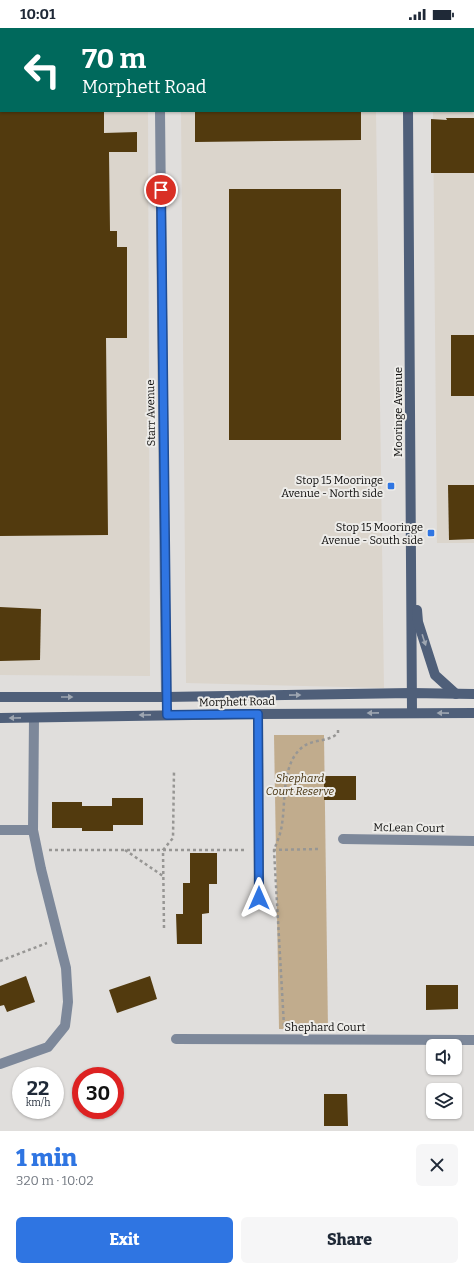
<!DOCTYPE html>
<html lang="en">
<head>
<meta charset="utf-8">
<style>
	body { margin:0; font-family:Bitter,serif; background:#f6f6f7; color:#1f2937; height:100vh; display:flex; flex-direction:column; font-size:15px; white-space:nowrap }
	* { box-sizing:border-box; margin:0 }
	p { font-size:13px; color:#747a83 }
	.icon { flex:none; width:22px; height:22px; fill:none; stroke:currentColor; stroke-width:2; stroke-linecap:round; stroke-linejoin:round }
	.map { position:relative; height:1103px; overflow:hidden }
	.details { display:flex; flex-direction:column; background:#fff; flex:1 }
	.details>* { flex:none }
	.guide { position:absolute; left:0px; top:0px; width:474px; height:84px; box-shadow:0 1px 3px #0004; background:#00695c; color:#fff; overflow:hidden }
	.buttons { position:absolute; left:426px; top:1011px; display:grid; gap:8px }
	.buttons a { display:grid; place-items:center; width:36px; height:36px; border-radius:6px; background:#fff; box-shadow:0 1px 3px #0004; font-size:20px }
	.speed { position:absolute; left:12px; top:1039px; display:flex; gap:8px; font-size:20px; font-weight:700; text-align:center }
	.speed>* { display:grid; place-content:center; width:52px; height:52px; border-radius:50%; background:#fff; box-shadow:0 1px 3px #0004; line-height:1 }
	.speed small { font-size:10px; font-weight:400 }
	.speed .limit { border:6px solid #d22; background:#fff; color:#111 }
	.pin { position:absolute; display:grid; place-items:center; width:34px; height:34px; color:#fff; margin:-17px; border:2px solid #fff; border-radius:50%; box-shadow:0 1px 4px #0007 }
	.me { position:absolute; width:44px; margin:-22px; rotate:0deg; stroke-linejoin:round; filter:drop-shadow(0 0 3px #0008) }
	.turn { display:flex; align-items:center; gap:14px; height:84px; padding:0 16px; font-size:18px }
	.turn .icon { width:52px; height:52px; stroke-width:2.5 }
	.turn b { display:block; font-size:28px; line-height:34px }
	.round { display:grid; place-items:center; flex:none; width:42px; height:42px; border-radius:6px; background:#f6f6f7 }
	.overview { display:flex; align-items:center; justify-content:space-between; height:68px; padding:0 16px }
	h1 { font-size:24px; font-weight:800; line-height:30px; color:#2f75e2 }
	.button { display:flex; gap:8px; margin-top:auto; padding:8px 16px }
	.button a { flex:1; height:46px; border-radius:6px; background:#2f75e2; color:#fff; font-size:16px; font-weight:800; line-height:46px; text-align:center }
	.button a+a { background:#f6f6f7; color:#1f2937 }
	.status { display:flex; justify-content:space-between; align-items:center; height:28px; padding:0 20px; background:#fff; direction:ltr }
	.status svg { height:11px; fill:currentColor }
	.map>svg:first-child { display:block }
	.built { fill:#dbd5cc }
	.green { fill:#c1ac8d }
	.building { fill:#523a0e }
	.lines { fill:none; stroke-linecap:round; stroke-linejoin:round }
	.path { stroke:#979694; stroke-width:2.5; stroke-dasharray:3 3; stroke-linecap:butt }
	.street { stroke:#7d889a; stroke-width:10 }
	.secondary { stroke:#4f5f79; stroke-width:10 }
	.oneway { fill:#9ea6b1 }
	.route-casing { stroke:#1f4c93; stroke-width:10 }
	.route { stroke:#2f75e2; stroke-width:7 }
	.poi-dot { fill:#2f75e2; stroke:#edece9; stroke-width:1.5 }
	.labels { text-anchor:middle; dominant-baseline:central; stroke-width:4; stroke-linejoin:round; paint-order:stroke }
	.street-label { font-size:11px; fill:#0c0b0a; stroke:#edece9 }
	.poi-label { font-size:11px; fill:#0c0b0a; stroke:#edece9; text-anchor:end }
	.park-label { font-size:11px; font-style:italic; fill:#46320e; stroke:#edece9 }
</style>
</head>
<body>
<div class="status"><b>10:01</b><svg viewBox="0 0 49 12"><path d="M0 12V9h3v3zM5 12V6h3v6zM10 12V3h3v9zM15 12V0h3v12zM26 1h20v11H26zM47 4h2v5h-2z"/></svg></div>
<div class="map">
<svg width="474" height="1103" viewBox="0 0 474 1103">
	<rect width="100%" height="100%" fill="#e0dedc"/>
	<g class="built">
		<path d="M0,0H147L1,1V83H148L150,648L0,647Z"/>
		<rect x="180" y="0" width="195" height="1"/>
		<path d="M433,0H474V515H437L433,83H473V1Z"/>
		<path d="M181,83H376L384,660L186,655Z"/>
	</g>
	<path class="green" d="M274,707H324L328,1002L279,1001Z"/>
	<g class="building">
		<path d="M0,83H104V105L137,104V124H109L110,203H117V219H127V310H106L108,507L0,508Z"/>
		<path d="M195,83H361V112L195,114Z"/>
		<path d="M446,90H474V145H431V91L447,92Z"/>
		<rect x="229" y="161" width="112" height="251"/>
		<rect x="451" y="307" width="23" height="61"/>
		<path d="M448,457H474V511L449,512Z"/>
		<path d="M0,579L41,581L40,632L0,633Z"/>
		<rect x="324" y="748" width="32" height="24"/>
		<path d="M112,770H143V797H113V803H82V800H52V774H82V778H112Z"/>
		<path d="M190,825H217V856H209V885L202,886V916H177L176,886H183V855H190Z"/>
		<path d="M26,948L35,974L7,984L4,977L0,978V958Z"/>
		<path d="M150,948L157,971L117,985L109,962Z"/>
		<path d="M426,957H458V981L426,982Z"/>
		<path d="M324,1066H347L348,1098H324Z"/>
	</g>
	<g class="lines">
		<g class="path">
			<path d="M49,822H246"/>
			<path d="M125,822L163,848"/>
			<path d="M273,822L319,821"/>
			<path d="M164,900L163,822L173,810L174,743"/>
			<path d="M0,933L47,915"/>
			<path d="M284,998L274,822C277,814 281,805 282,796C286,772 281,734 304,718C314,711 329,714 338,705V699"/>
		</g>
		<g class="street">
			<path d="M159,0V1"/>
			<path d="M160,83L166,669"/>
			<path d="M258,686L259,870"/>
			<path d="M0,802H33"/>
			<path d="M343,811L474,813"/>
			<path d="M176,1011L474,1012"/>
			<path d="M0,1036L48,1019L65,998L68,974L66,940L41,841L33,802L34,690"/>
		</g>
		<g class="secondary">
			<path d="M408,0V1"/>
			<path d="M408,83L412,684"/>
			<path d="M417,582L418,594L435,647L456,666"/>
			<path d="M0,669H166L411,665L474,666"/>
			<path d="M0,690L258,686L474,685"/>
		</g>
	</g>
	<defs><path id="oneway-solid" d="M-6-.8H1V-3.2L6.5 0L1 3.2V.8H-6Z"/></defs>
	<g class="oneway">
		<use href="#oneway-solid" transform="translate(424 612) rotate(72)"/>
		<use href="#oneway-solid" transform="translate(295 667) rotate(-1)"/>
		<use href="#oneway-solid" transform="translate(67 669)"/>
		<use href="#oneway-solid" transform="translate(373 685) rotate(179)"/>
		<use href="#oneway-solid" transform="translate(443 685) rotate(-179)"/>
		<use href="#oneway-solid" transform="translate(145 687) rotate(179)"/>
		<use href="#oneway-solid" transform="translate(15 690) rotate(179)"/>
	</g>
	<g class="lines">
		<g class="route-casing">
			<path id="route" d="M161,162L167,687L258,686L259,870"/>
		</g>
		<use href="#route" class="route"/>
	</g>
	<g class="poi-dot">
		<rect x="387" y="454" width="8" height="8" rx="2"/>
		<rect x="427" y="501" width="8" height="8" rx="2"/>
	</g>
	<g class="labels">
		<g class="street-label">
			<text transform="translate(398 384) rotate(-90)">Mooringe Avenue</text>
			<text transform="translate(151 385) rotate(-91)">Starr Avenue</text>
			<text transform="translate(237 674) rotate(-1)">Morphett Road</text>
			<text transform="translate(409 800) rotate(1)">McLean Court</text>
			<text x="325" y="999">Shephard Court</text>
		</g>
		<g class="poi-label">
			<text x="383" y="452">Stop 15 Mooringe<tspan x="383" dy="13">Avenue - North side</tspan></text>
			<text x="423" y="499">Stop 15 Mooringe<tspan x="423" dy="13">Avenue - South side</tspan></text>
		</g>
		<g class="park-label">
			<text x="300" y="750">Shephard<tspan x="300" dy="13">Court Reserve</tspan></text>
		</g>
	</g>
</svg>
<div class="buttons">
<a><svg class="icon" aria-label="sound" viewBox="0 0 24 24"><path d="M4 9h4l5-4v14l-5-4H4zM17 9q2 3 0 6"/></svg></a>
<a><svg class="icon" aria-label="layers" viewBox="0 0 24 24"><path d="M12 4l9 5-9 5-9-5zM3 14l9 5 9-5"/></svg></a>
</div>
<div class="speed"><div>22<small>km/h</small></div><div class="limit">30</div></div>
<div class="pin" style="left:161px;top:162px;background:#d93025"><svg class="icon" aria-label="arrive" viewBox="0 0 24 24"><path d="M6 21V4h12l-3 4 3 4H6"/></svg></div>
<svg class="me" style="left:259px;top:870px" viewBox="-20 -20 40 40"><path d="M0-17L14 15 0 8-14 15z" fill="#2f75e2" stroke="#fff" stroke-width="4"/></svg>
<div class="guide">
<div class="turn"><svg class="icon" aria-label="left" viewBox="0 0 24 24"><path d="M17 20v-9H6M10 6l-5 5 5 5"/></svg><div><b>70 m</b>Morphett Road</div></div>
</div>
</div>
<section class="details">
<div class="overview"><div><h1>1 min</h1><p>320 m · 10:02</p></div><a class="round"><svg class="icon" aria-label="close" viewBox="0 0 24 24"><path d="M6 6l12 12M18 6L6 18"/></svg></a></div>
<div class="button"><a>Exit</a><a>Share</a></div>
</section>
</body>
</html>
